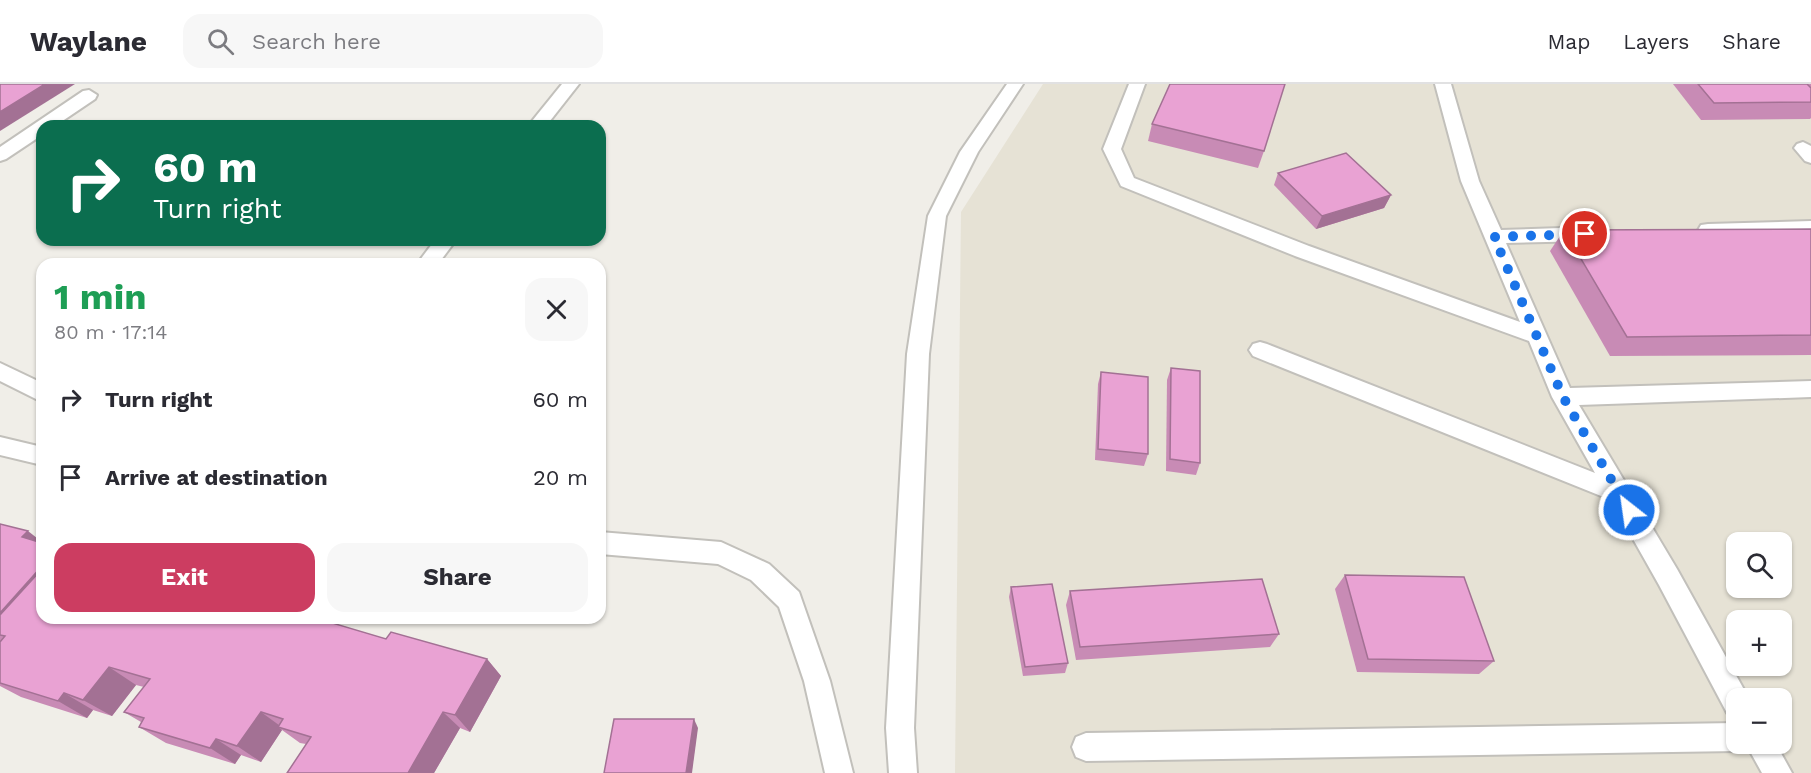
<!DOCTYPE html>
<html lang="en">
<head>
<meta charset="utf-8">
<style>
	body { margin:0; font-family:"Work Sans",sans-serif; background:#f7f7f7; color:#2b2b33; height:100vh; display:flex; flex-direction:column; font-size:22px; white-space:nowrap }
	* { box-sizing:border-box; margin:0 }
	p { font-size:20px; color:#7c7c81 }
	.icon { flex:none; width:33px; height:33px; fill:none; stroke:currentColor; stroke-width:2; stroke-linecap:round; stroke-linejoin:round }
	.map { position:relative; flex:1; overflow:hidden }
	.side { position:absolute; left:36px; top:174px; width:570px; height:366px; display:flex; flex-direction:column; background:#fff; border-radius:18px; box-shadow:0 2px 4px #0004 }
	.side>* { flex:none }
	.banner { position:absolute; left:36px; top:36px; width:570px; height:126px; border-radius:18px; box-shadow:0 2px 4px #0004; background:#0b6e4f; color:#fff; overflow:hidden }
	.tools { position:absolute; left:1726px; top:448px; display:grid; gap:12px }
	.tools a { display:grid; place-items:center; width:66px; height:66px; border-radius:12px; background:#fff; box-shadow:0 2px 4px #0004; font-size:30px }
	.pin { position:absolute; display:grid; place-items:center; width:51px; height:51px; color:#fff; margin:-26px; border:3px solid #fff; border-radius:50%; box-shadow:0 2px 6px #0007 }
	.me { position:absolute; width:66px; margin:-33px; rotate:330deg; stroke-linejoin:round; filter:drop-shadow(0 0 4px #0008) }
	.turn { display:flex; align-items:center; gap:21px; height:126px; padding:0 18px; font-size:27px }
	.turn .icon { width:78px; height:78px; stroke-width:2.5 }
	.turn b { display:block; font-size:42px; line-height:51px }
	.round { display:grid; place-items:center; flex:none; width:63px; height:63px; border-radius:18px; background:#f7f7f7 }
	.head { display:flex; align-items:center; justify-content:space-between; height:102px; padding:0 18px }
	h1 { font-size:36px; font-weight:700; line-height:45px; color:#1e9e55 }
	.button { display:flex; gap:12px; margin-top:auto; padding:12px 18px }
	.button a { flex:1; height:69px; border-radius:18px; background:#cc3d61; color:#fff; font-size:24px; font-weight:700; line-height:69px; text-align:center }
	.button a+a { background:#f7f7f7; color:#2b2b33 }
	ul { padding:0; list-style:none }
	li { display:flex; align-items:center; gap:18px; height:78px; padding:0 18px }
	li div { flex:1 }
	li b { display:block; font-size:22px }
	li em { font-style:normal }
	header { display:flex; align-items:center; gap:36px; box-sizing:border-box; height:84px; padding:0 30px; background:#fff; border-bottom:2px solid #e1e1e2 }
	header strong { font-size:28px }
	nav { display:flex; gap:33px; margin-inline-start:auto; font-size:21px }
	.search { width:420px; height:54px; background:#f7f7f7; display:flex; align-items:center; gap:15px; box-sizing:border-box; padding:0 21px; border-radius:18px; color:#7c7c81; font-size:22px }
	.map>svg:first-child { display:block }
	.built { fill:#e6e2d5; fill-rule:evenodd }
	.lines { fill:none; stroke-linecap:round; stroke-linejoin:round }
	.service-casing { stroke:#c2c0bb; stroke-width:4 }
	.service { fill:#fff; fill-rule:evenodd }
	.wall { fill:#c88bb5 }
	.shaded-wall { fill:#a37194 }
	.building { fill:#e9a2d3; stroke:#a37194; stroke-width:1.5 }
	.route { stroke:#1a73e8; stroke-width:10; stroke-dasharray:0 18 }
</style>
</head>
<body>
<header>
<strong>Waylane</strong>
<div class="search"><svg class="icon" aria-label="search" viewBox="0 0 24 24"><circle cx="10" cy="10" r="6"/><path d="M15 15l6 6"/></svg>Search here</div>
<nav><a>Map</a><a>Layers</a><a>Share</a></nav>
</header>
<div class="map">
<svg width="1811" height="689" viewBox="0 0 1811 689">
	<rect width="100%" height="100%" fill="#f0eee8"/>
	<path class="built" d="M1043,0H1811V689H955L961,128ZM1737,459H1782V504H1737ZM1737,537H1782V582H1737ZM1737,615H1782V660H1737Z"/>
	<g class="lines">
		<g class="service-casing">
			<g id="service">
				<path d="M562,0H579L546,42H528Z"/>
				<path d="M1007,0H1023L978,68L946,132L929,270L914,644L917,689H889L886,644L907,270L928,132L960,68Z"/>
				<path d="M1129,0H1145L1121,65L1134,94L1309,162L1520,238L1461,97L1435,0H1451L1479,97L1501,146L1591,143L1598,145L1601,150L1598,155L1591,157L1506,159L1570,304L1811,297V313L1579,321L1677,485L1747,611L1748,615H1737V633L1727,629L1659,501L1611,416L1253,272L1249,266L1253,260L1260,258L1267,260L1595,389L1552,313L1529,257L1295,172L1121,102L1103,65Z"/>
				<path d="M89,6L97,11L95,15L55,42H42V51L6,75L0,77V63L83,7Z"/>
				<path d="M1803,58L1811,62V79L1805,77L1794,64L1797,60Z"/>
				<path d="M1811,137V149L1708,152L1701,151L1698,146L1701,141L1708,140Z"/>
				<path d="M435,156H456L438,180H417Z"/>
				<path d="M0,279L42,299V318L0,297Z"/>
				<path d="M0,353L42,363V381L0,371Z"/>
				<path d="M600,448L721,458L769,480L799,508L830,597L853,689H825L804,597L779,523L751,496L718,480L600,470Z"/>
				<path d="M1737,639V660H1776L1792,689H1762L1747,662L1737,667L1086,677L1076,673L1072,663L1076,653L1086,649Z"/>
			</g>
		</g>
		<use href="#service" class="service"/>
	</g>
	<g class="wall">
		<path d="M1673,0H1811V34L1810,35L1701,36Z"/>
		<path d="M1152,40L1264,67L1258,84L1148,57Z"/>
		<path d="M1278,89L1391,111L1384,124L1316,145L1274,101Z"/>
		<path d="M1811,145V271L1610,272L1550,167L1564,146Z"/>
		<path d="M1171,284L1200,379L1196,391L1166,387L1167,296Z"/>
		<path d="M1101,288L1148,370L1144,382L1095,376L1098,300Z"/>
		<path d="M0,440L42,534H330L336,540L386,555L487,575L501,592L470,648L460,644L434,689H287L306,660L300,659L282,646L261,678L241,671L235,680L166,659L139,643L141,638L124,628L144,603L136,601L112,632L93,626L87,634L21,613L0,602Z"/>
		<path d="M1345,491L1494,577L1479,590L1357,588L1335,505Z"/>
		<path d="M1011,503L1068,579L1065,589L1023,592L1009,513Z"/>
		<path d="M1070,507L1279,550L1270,563L1076,576L1066,521Z"/>
	</g>
	<g class="shaded-wall">
		<path d="M45,0H75L0,47V28Z"/>
		<path d="M1391,111L1384,124L1316,145L1322,132Z"/>
		<path d="M28,447L42,458V468L22,453Z"/>
		<path d="M42,482V534L5,552L0,551V529Z"/>
		<path d="M324,534H330L345,549L322,536Z"/>
		<path d="M487,575L501,592L470,648L455,631Z"/>
		<path d="M109,583L136,601L112,632L83,616Z"/>
		<path d="M64,609L93,626L87,634L58,617Z"/>
		<path d="M261,628L283,644L278,643L282,646L261,678L237,662Z"/>
		<path d="M443,628L460,644L434,689H408Z"/>
		<path d="M694,635L698,644L692,689H686Z"/>
		<path d="M216,655L241,671L235,680L210,664Z"/>
	</g>
	<g class="building">
		<path d="M0,0H45L0,28Z"/>
		<path d="M1170,0H1285L1264,67L1152,40Z"/>
		<path d="M1698,0H1807L1811,4V18L1714,19Z"/>
		<path d="M1346,69L1391,111L1322,132L1278,89Z"/>
		<path d="M1811,145V251L1627,253L1564,146Z"/>
		<path d="M1171,284L1200,287V379L1170,375Z"/>
		<path d="M1101,288L1148,293V370L1098,365Z"/>
		<path d="M0,440L28,447L22,453L42,459V482L0,529Z"/>
		<path d="M42,485V534H324L322,536L386,555L391,548L487,575L455,631L443,628L408,689H287L311,653L278,643L283,635L261,628L237,662L216,655L210,664L139,643L144,634L124,628L150,595L109,583L83,616L64,609L58,617L0,599V558L5,552L0,551V531Z"/>
		<path d="M1345,491L1464,493L1494,577L1368,575Z"/>
		<path d="M1262,495L1279,550L1080,563L1070,507Z"/>
		<path d="M1052,500L1068,579L1025,583L1011,503Z"/>
		<path d="M614,635H694L686,689H604Z"/>
	</g>
	<g class="lines">
		<path class="route" d="M1585,150L1494,153L1563,313L1629,426"/>
	</g>
</svg>
<div class="tools">
<a><svg class="icon" aria-label="search" viewBox="0 0 24 24"><circle cx="10" cy="10" r="6"/><path d="M15 15l6 6"/></svg></a>
<a>+</a>
<a>−</a>
</div>
<div class="pin" style="left:1585px;top:150px;background:#d93025"><svg class="icon" aria-label="arrive" viewBox="0 0 24 24"><path d="M6 21V4h12l-3 4 3 4H6"/></svg></div>
<svg class="me" style="left:1629px;top:426px" viewBox="-20 -20 40 40"><circle r="17" fill="#1a73e8" stroke="#fff" stroke-width="3"/><path d="M0-11L8 9 0 5-8 9z" fill="#fff"/></svg>
<div class="banner">
<div class="turn"><svg class="icon" aria-label="right" viewBox="0 0 24 24"><path d="M7 20v-9h11M14 6l5 5-5 5"/></svg><div><b>60 m</b>Turn right</div></div>
</div>
<section class="side">
<div class="head"><div><h1>1 min</h1><p>80 m · 17:14</p></div><a class="round"><svg class="icon" aria-label="close" viewBox="0 0 24 24"><path d="M6 6l12 12M18 6L6 18"/></svg></a></div>
<ul>
<li><svg class="icon" aria-label="right" viewBox="0 0 24 24"><path d="M7 20v-9h11M14 6l5 5-5 5"/></svg><div><b>Turn right</b></div><em>60 m</em></li>
<li><svg class="icon" aria-label="arrive" viewBox="0 0 24 24"><path d="M6 21V4h12l-3 4 3 4H6"/></svg><div><b>Arrive at destination</b></div><em>20 m</em></li>
</ul>
<div class="button"><a>Exit</a><a>Share</a></div>
</section>
</div>
</body>
</html>
